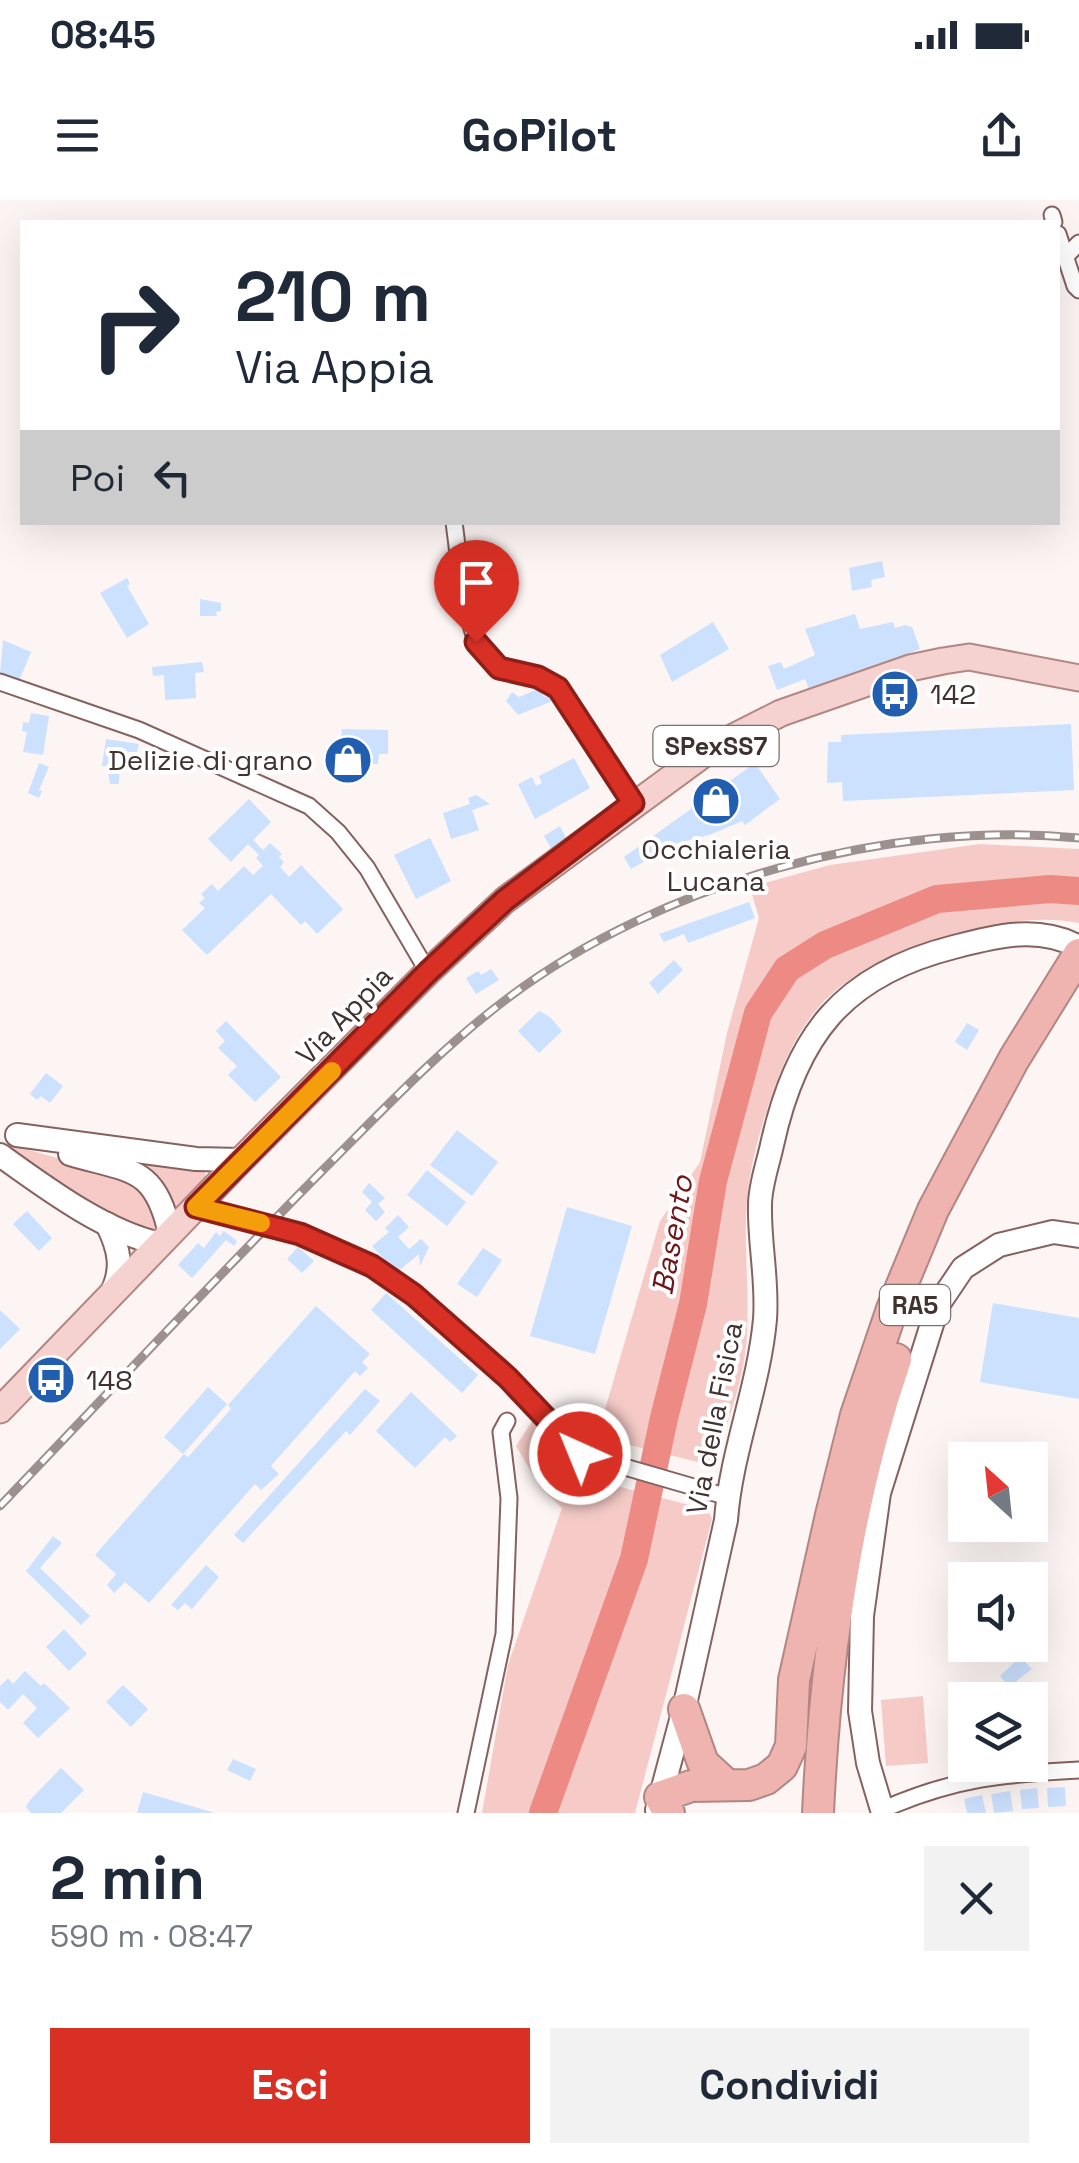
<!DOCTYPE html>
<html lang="it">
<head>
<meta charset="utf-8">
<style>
	body { margin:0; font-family:"Space Grotesk",sans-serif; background:#f2f2f3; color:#1f2937; height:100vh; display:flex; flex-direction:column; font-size:38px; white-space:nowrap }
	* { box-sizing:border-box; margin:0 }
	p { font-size:32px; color:#747a83 }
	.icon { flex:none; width:55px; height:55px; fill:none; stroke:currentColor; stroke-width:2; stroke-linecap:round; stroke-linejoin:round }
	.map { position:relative; height:1613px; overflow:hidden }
	.panel { display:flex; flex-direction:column; background:#fff; flex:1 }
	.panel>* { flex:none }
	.top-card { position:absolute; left:20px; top:20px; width:1040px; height:305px; border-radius:0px; box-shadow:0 10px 40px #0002; background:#fff; color:#1f2937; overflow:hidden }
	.needle { width:65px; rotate:333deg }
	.buttons { position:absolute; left:948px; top:1242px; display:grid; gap:20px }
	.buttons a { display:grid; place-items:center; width:100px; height:100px; border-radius:0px; background:#fff; box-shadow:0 10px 40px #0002; font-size:50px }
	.pin { position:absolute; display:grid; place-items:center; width:85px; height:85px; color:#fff; margin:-102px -42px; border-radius:50% 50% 50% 0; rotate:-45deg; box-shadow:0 0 10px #0007 }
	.pin .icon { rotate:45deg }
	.me { position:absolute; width:110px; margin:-55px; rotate:316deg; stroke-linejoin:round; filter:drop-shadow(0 0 8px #0008) }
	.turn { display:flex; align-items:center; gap:35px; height:210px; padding:0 50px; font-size:45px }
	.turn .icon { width:130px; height:130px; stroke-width:2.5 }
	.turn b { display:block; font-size:70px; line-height:85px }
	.then { display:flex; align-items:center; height:95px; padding:0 50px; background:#0003; gap:20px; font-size:38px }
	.round { display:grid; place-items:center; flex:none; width:105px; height:105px; border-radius:0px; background:#f2f2f3 }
	.overview { display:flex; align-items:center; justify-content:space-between; height:170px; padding:0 50px }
	h1 { font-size:60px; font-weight:700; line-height:75px }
	.primary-button { display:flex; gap:20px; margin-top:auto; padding:20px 50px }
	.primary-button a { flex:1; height:115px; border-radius:0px; background:#d93025; color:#fff; font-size:40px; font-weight:700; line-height:115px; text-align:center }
	.primary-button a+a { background:#f2f2f3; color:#1f2937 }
	.status { display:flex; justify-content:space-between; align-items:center; height:70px; padding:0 50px; background:#fff; direction:ltr }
	.status svg { height:28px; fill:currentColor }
	header { display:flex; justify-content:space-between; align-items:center; height:130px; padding:0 50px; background:#fff; font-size:45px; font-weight:700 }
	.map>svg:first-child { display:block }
	.green { fill:#f6cbc7 }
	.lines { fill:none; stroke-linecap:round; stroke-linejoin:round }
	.river { stroke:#ed8a84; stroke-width:28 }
	.building { fill:#cce1fe }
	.street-casing { stroke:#85625f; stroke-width:19 }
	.secondary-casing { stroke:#85625f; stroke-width:26 }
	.primary-casing { stroke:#b28683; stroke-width:29 }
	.highway-casing { stroke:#b28683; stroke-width:34 }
	.street { stroke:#fff; stroke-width:15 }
	.secondary { stroke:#fff; stroke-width:22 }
	.primary { stroke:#f5d2cf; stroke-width:25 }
	.highway { stroke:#efb4af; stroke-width:30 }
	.rail-casing { stroke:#9d918f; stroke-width:9 }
	.rail { stroke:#fff; stroke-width:5; stroke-dasharray:15; stroke-linecap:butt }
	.route-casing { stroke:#8d1f18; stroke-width:25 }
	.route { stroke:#d93025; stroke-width:18 }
	.slow { stroke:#f59e0b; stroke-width:18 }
	.labels { text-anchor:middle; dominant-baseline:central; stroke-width:8; stroke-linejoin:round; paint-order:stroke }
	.shield { fill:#fff; stroke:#7a706e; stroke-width:2.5 }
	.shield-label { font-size:25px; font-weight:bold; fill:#413230 }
	.poi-label { font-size:28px; fill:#413230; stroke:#fff; text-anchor:start }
	.street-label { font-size:28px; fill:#413230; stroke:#fff }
	.water-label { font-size:30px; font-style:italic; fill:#6e1618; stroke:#fff }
</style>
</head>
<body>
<div class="status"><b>08:45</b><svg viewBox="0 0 49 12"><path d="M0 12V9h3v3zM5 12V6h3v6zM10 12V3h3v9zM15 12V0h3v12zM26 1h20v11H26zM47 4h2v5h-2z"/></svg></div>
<header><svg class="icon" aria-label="menu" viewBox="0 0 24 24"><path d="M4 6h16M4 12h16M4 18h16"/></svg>GoPilot<svg class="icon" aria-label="share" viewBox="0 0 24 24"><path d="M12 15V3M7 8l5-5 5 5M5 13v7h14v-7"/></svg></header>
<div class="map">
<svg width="1079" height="1613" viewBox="0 0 1079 1613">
	<rect width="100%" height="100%" fill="#fdf5f4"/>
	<g class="green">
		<path d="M980,644L1079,649V723C1025,713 981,728 931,744C835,775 803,806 770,900C757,940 747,976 746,1019C745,1057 749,1095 747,1133C745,1179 727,1222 714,1266L597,1237L660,1021L700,962L727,833L759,718L750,687L830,665Z"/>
		<path d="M4,943L139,981L160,1029C129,1039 30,965 0,946Z"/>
		<path d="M82,947L203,969L207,978L176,1015C159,965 128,963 82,947Z"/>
		<path d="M534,1218L577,1269L598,1281L708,1310L712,1319L635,1613H482L508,1465L562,1308L540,1287L516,1246Z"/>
		<path d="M923,1496L928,1563L886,1566L881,1500Z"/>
	</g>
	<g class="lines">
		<path class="river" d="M543,1613L634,1359L664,1218L693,1104L713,981L758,813L787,769L825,745L937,699L1050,689L1079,691"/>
	</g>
	<g class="building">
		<path d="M882,361L885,377L871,380L872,387L852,391L849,368Z"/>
		<path d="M127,378L130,384L127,386L149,424L127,438L100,393Z"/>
		<path d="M200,399L221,403V411L216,412L217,416H200Z"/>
		<path d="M855,414L860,429L893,422L895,428L905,425L912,427L920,449L811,494L805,479L777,490L768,466L781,462L784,469L815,455L805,429Z"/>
		<path d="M713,422L729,449L672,482L660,455Z"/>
		<path d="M3,440L31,452L19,481L0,473Z"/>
		<path d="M202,462L204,472L195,473L196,498L165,500L164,475L153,476L152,467Z"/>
		<path d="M540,488L544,497L552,493L555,500L518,515L506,501L512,492L519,497Z"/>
		<path d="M31,513L49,516L43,555L23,552L27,532L22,531L23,522L29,523Z"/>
		<path d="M1071,524L1074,590L843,601L842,582L827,583L828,542H841V535Z"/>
		<path d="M342,529L388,530V554H379L378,564H337V538H341Z"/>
		<path d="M106,539L139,544L137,552H120L119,584H110L107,566H102Z"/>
		<path d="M574,558L590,588L535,619L518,584L532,577L536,586L542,583L539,576Z"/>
		<path d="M39,563L49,567L39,590L42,591L39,598L28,593Z"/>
		<path d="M755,563L780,599L745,625L742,621L712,634L672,645L631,669L624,657Z"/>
		<path d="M476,595L490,604L472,610L479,630L451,639L443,613L470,604L468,598Z"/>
		<path d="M249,599L271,622L253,640L263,650L270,643L282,654L279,657L284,662L280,667L289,677L301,665L343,709L317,734L305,721L301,725L271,694L207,755L182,730L205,708L199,703L205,698L201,694L212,684L218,691L244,666L253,675L263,666L256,658L259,655L248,644L231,662L208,639Z"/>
		<path d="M560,626L567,640L553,651L544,636Z"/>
		<path d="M430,638L451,681L416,699L394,655Z"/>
		<path d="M749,702L755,718L688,743L684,734L664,742L659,734Z"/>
		<path d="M674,760L683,770L658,794L649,783Z"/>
		<path d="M491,769L499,780L476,794L466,778L478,771L481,775Z"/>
		<path d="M539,811L550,817L562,831L539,853L518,831Z"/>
		<path d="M226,821L281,877L255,902L228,875L237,866L218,848L225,841L216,831Z"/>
		<path d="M967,823L979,830L967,850L955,842Z"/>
		<path d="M46,873L63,886L50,903L41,896L37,900L30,894Z"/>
		<path d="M457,930L498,962L472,996L430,965Z"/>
		<path d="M427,970L466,1002L447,1026L407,995Z"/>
		<path d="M369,983L385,998L378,1004L385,1012L376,1021L365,1010L372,1002L362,992Z"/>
		<path d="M567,1007L632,1026L595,1154L530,1136Z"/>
		<path d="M27,1011L52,1038L39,1051L13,1024Z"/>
		<path d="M398,1015L409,1027L398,1037L409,1049L421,1039L429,1047L420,1066L419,1054L396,1073L372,1046L389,1032L385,1028Z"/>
		<path d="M224,1031L237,1041L234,1046L226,1040L192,1078L178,1065L198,1043L204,1048L216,1032L220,1036Z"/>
		<path d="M298,1047L314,1061L302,1073L287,1059Z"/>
		<path d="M483,1048L502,1060L477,1097L457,1084Z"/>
		<path d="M386,1093L478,1175L462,1193L371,1110Z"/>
		<path d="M993,1103L1079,1118V1199L980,1182Z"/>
		<path d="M316,1106L370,1154L362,1162L368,1168L360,1176L355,1171L271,1266L279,1274L261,1290L255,1284L149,1403L125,1382L114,1393L107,1385L116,1374L95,1355L184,1254L188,1257L231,1209L228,1205Z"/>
		<path d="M0,1110L20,1129L0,1149Z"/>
		<path d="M208,1187L227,1204L183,1254L164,1237Z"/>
		<path d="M365,1189L380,1201L350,1235L346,1231L243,1343L234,1335Z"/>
		<path d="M411,1192L457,1236L450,1242L445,1237L415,1268L376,1231Z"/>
		<path d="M53,1336L62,1343L40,1368L90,1416L81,1425L26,1371Z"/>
		<path d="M206,1365L219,1377L192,1409L185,1403L178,1410L171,1405Z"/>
		<path d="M64,1429L87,1454L69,1471L46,1447Z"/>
		<path d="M1020,1457L1032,1469L1009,1487L1000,1476Z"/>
		<path d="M25,1471L41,1486L44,1483L70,1508L38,1538L23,1523L37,1508L23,1494L8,1510L0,1502V1486L8,1478L13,1484Z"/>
		<path d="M123,1485L148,1509L131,1527L106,1502Z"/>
		<path d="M233,1559L256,1569L250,1581L227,1570Z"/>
		<path d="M61,1568L84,1590L61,1613H31L26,1607L30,1600Z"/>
		<path d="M1065,1587L1066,1606L1048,1607L1047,1588Z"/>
		<path d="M1037,1588L1039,1608L1022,1609L1020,1590Z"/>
		<path d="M1010,1591L1013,1611L994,1613L991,1594Z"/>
		<path d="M143,1592L212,1612V1613H137Z"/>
		<path d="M982,1595L986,1613H967L964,1599Z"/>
	</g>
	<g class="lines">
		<g class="street-casing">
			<g id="street">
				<path d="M1052,15L1054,22"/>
				<path d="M1058,34L1075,86L1079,90"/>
				<path d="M1065,57L1079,43"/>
				<path d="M454,322L464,401L476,442L499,468L538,477L558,488L633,603"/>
				<path d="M0,482L139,530L309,606L338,632L367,668L428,772"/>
				<path d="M196,1007L299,1034L372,1066L414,1095L508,1178L580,1254L728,1297"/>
				<path d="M466,1613L504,1434L509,1298L501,1232L507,1221"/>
				<path d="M886,1613L884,1609C955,1578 1002,1574 1079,1570"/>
			</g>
		</g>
		<g class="secondary-casing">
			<g id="secondary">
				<path d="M17,935L196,959L241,960"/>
				<path d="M70,954C130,972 155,965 170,1034"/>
				<path d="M0,955C46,988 105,1032 160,1044"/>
				<path d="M107,1024C120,1050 124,1070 110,1096"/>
				<path d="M657,1610L684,1509L726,1320C731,1252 759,1187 765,1119C768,1081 759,1043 760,1005C760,985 768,964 772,945C796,835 843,775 954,747C997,736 1038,725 1079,747"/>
				<path d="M883,1613L868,1563L860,1511L862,1416L879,1293L938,1105L963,1068L999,1045L1053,1032L1079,1036"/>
			</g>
		</g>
		<g class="primary-casing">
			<path id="primary" d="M0,1210L241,960L428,772L505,700L712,548L781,513L910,468L943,461L969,457L1079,478"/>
		</g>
		<g class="highway-casing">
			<g id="highway">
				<path d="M684,1509L703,1563L727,1585"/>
				<path d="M669,1613L660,1597L691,1586L749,1585L766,1579L782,1566L791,1546L794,1480L831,1315L856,1215L892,1109L933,1010L959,961L1014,859L1079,754"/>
				<path d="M818,1613C825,1460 846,1304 896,1159"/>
			</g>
		</g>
		<use href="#street" class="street"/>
		<use href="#secondary" class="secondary"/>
		<use href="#primary" class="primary"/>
		<use href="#highway" class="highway"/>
		<g class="rail-casing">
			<path id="rail" d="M0,1306C108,1193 215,1079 325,968C384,909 441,848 508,798C661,683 889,619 1079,638"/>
		</g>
		<use href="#rail" class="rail"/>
	</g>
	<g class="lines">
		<g class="route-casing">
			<path id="route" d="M476,442L499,468L538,477L558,488L633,603L505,700L428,772L196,1007L300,1034L372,1066L414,1095L508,1178L580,1254"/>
		</g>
		<use href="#route" class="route"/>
		<path class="slow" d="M261,1023L196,1007L332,871"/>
	</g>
	<defs>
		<g id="bus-disc" transform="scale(2.5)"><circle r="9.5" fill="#225eb0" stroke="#fff"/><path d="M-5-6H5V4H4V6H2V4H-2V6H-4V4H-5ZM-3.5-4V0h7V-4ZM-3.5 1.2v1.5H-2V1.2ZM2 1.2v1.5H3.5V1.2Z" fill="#fff"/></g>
		<g id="shop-disc" transform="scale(2.5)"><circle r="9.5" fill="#225eb0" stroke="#fff"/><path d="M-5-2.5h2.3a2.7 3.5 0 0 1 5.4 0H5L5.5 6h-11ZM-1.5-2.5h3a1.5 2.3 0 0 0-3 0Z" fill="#fff"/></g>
	</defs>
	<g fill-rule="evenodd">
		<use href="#bus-disc" x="895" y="494"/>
		<use href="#shop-disc" x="348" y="560"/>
		<use href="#shop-disc" x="716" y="601"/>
		<use href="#bus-disc" x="51" y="1180"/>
	</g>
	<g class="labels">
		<g class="shield">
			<rect x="653.5" y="526" width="125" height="40" rx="8"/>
			<rect x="880" y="1085" width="70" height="40" rx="8"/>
		</g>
		<g class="shield-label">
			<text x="716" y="546">SPexSS7</text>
			<text x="915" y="1105">RA5</text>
		</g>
		<g class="poi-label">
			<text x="930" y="494">142</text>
			<text x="313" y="560" text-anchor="end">Delizie di grano</text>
			<text x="716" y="649" text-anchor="middle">Occhialeria<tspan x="716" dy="32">Lucana</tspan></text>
			<text x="86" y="1180">148</text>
		</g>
		<g class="street-label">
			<text transform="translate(344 815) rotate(-46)">Via Appia</text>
			<text transform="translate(714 1218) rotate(-79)">Via della Fisica</text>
		</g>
		<g class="water-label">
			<text transform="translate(672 1035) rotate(-80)">Basento</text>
		</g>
	</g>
</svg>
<div class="buttons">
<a><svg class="needle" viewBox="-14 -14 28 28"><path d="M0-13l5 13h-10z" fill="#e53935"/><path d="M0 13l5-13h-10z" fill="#747a83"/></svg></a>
<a><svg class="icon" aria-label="sound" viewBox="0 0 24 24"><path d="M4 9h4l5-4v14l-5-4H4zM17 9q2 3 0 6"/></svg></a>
<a><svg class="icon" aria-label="layers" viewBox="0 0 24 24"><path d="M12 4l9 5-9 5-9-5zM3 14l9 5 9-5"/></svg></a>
</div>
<div class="pin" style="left:476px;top:442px;background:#d93025"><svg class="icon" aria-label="arrive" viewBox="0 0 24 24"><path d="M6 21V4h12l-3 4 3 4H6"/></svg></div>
<svg class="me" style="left:580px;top:1254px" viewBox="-20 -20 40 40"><circle r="17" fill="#d93025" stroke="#fff" stroke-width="3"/><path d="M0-11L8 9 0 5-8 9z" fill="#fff"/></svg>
<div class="top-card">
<div class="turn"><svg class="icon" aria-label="right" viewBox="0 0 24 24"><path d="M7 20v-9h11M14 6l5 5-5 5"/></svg><div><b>210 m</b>Via Appia</div></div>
<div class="then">Poi<svg class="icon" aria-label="left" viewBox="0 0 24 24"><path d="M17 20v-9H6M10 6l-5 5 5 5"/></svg></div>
</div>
</div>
<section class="panel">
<div class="overview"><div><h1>2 min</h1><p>590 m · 08:47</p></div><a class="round"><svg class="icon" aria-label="close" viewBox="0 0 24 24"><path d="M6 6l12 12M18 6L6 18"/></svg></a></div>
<div class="primary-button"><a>Esci</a><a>Condividi</a></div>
</section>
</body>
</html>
